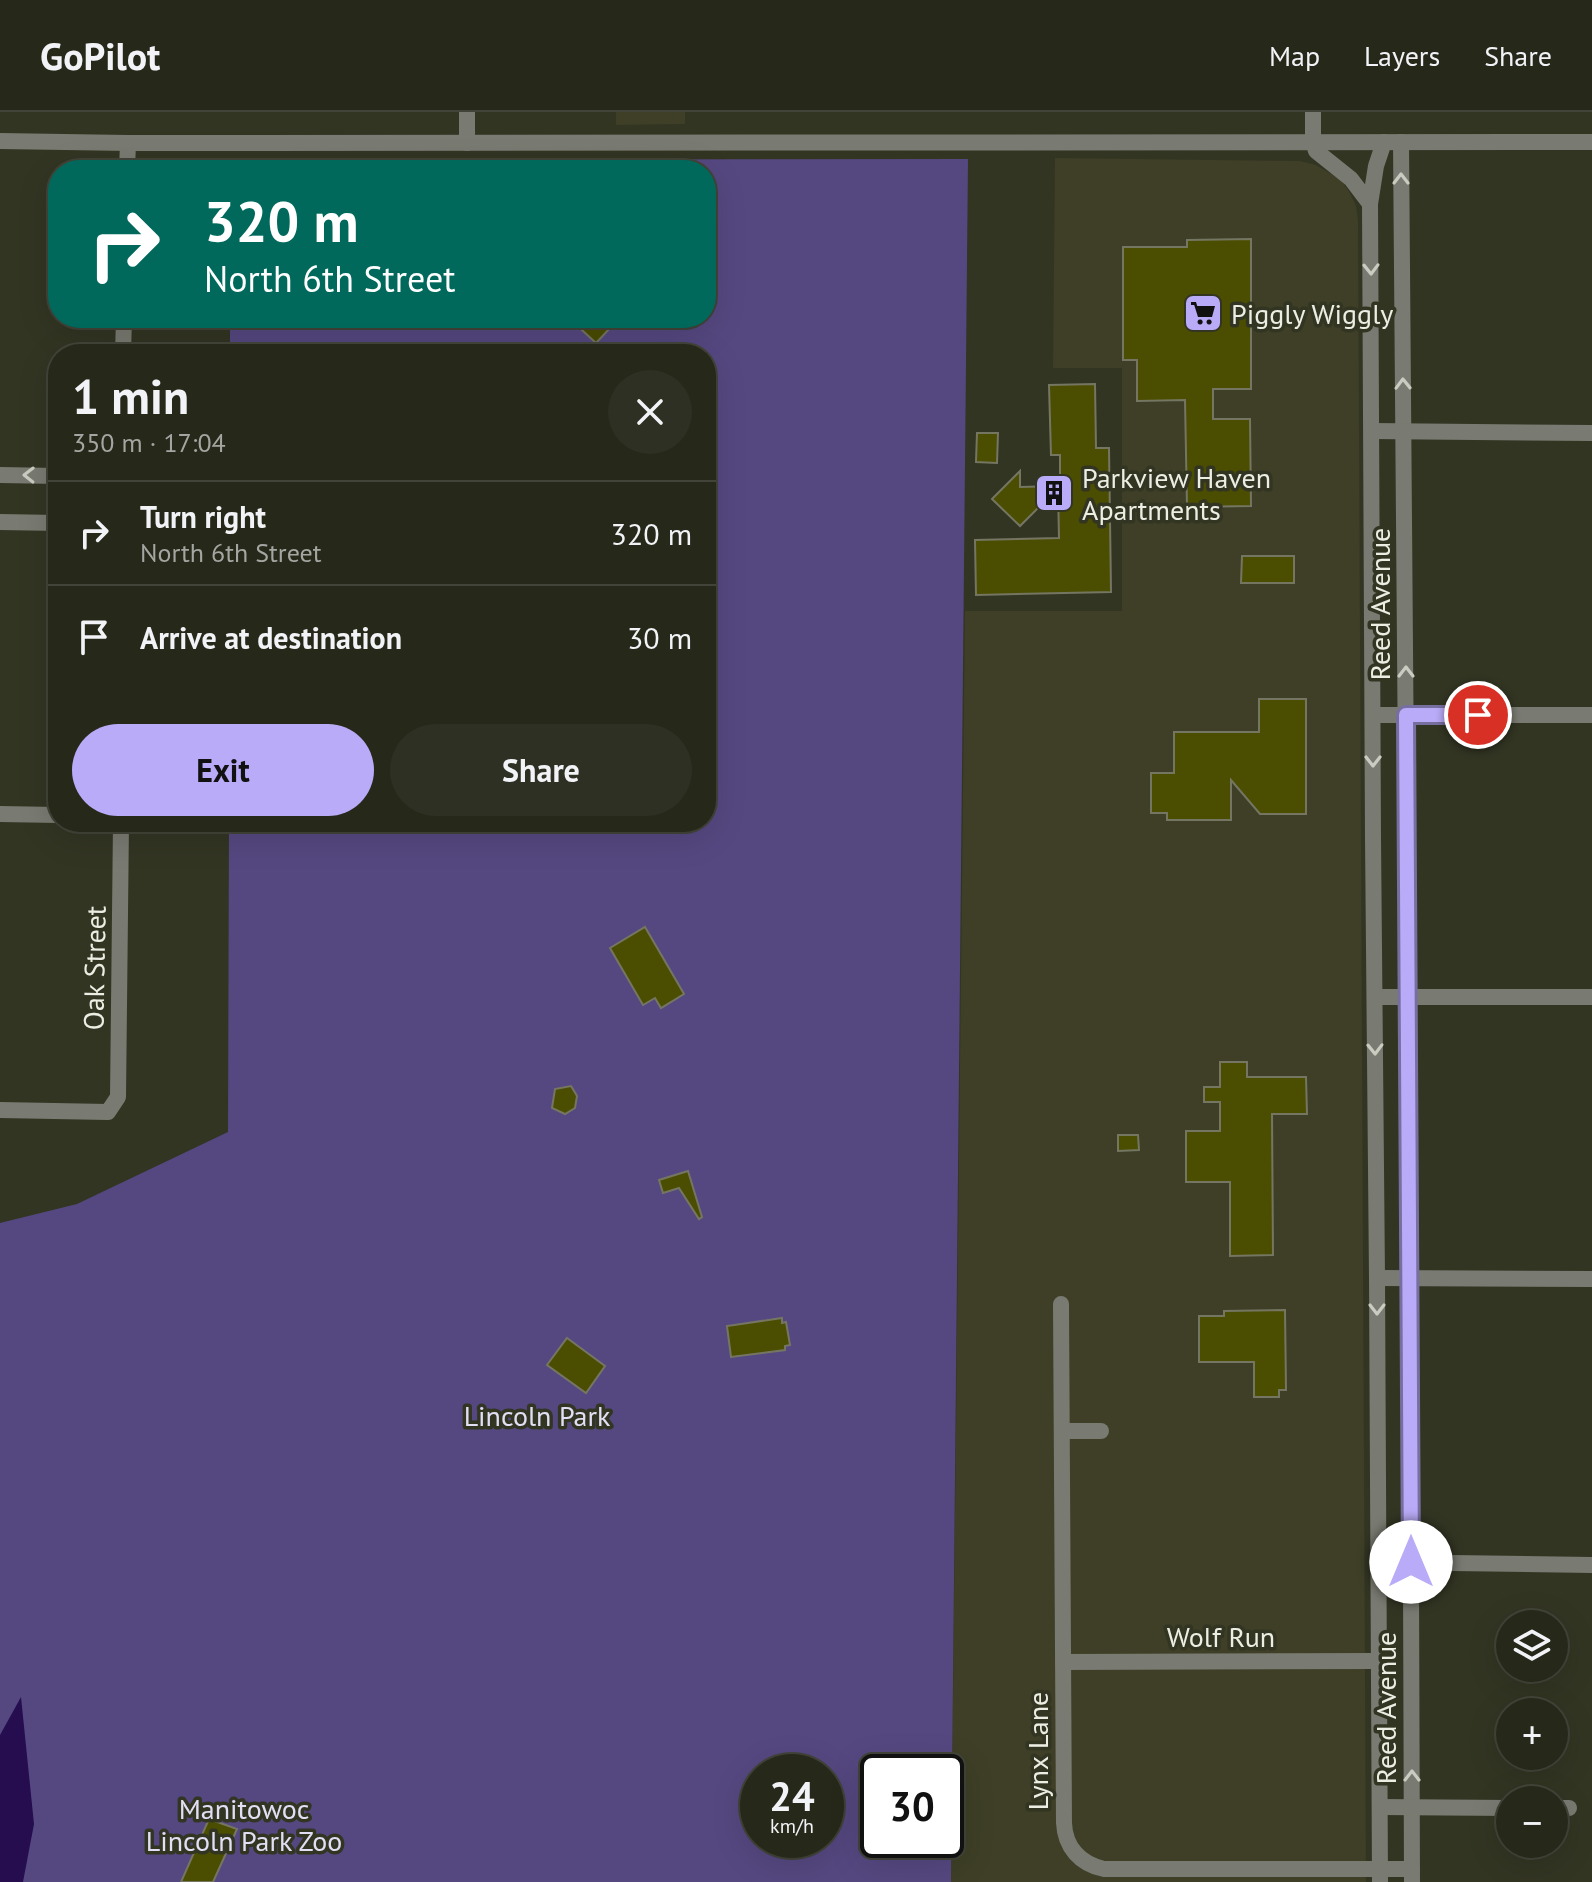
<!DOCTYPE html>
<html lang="en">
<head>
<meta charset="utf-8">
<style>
	body { margin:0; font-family:"PT Sans",sans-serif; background:#2e3023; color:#f1f3f6; height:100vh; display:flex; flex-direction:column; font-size:30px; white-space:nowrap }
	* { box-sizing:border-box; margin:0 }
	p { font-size:26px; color:#a4a6a2 }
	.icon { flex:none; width:44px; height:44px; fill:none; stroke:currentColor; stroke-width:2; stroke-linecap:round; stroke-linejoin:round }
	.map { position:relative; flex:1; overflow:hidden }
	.side { position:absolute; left:48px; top:232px; width:668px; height:488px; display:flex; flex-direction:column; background:#26281a; border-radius:32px; box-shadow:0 8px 32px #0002,0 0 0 2px #424439 }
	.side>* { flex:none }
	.banner { position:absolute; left:48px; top:48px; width:668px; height:168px; border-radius:32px; box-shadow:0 8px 32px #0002,0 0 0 2px #424439; background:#00695c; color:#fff; overflow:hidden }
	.buttons { position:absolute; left:1496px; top:1498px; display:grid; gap:16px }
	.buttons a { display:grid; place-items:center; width:72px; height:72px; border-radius:50%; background:#26281a; box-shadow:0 8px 32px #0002,0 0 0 2px #424439; font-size:40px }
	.speed { position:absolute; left:740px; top:1642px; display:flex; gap:16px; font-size:40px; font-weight:700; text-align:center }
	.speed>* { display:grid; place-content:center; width:104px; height:104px; border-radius:50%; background:#26281a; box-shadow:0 8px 32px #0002,0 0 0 2px #424439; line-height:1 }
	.speed small { font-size:20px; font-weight:400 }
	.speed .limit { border:4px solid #111; border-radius:12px; background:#fff; color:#111 }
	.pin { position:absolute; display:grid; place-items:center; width:68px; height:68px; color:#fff; margin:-34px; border:4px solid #fff; border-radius:50%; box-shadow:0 2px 8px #0007 }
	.me { position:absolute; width:88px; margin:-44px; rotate:0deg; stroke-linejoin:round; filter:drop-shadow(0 0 6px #0008) }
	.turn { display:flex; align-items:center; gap:28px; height:168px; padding:0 24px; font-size:36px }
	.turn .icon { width:104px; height:104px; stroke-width:2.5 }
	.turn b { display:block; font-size:56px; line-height:68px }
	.round { display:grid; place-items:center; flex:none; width:84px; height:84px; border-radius:42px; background:#2e3023 }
	.headline { display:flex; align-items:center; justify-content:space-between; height:136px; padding:0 24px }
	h1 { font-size:48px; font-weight:700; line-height:60px }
	.action { display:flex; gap:16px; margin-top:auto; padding:16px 24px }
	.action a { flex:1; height:92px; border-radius:48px; background:#b9abf7; color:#111; font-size:32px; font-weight:700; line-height:92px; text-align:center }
	.action a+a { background:#2e3023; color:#f1f3f6 }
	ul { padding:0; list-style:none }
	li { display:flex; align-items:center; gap:24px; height:104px; padding:0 24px; border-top:2px solid #424439 }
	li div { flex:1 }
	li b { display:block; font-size:30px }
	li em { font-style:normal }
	header { display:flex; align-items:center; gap:48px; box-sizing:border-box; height:112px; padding:0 40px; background:#26281a; border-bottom:2px solid #424439 }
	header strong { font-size:38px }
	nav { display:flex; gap:44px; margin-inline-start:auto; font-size:28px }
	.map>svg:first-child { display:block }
	.built { fill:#3e3f26 }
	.green { fill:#554881; fill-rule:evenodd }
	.water { fill:#250d4f }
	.building { fill:#4b4d00; stroke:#757662; stroke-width:2 }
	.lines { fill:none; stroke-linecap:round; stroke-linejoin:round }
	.minor { stroke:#797a71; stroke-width:16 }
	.tertiary { stroke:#797a71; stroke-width:16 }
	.oneway { stroke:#cacbc1 }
	.route-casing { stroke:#786fa1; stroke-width:20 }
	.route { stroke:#b9abf7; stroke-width:14 }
	.labels { text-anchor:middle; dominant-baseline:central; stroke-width:7; stroke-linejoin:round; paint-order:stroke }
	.poi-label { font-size:28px; fill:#edeee3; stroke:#333523; text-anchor:start }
	.street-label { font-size:28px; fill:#edeee3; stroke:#333523 }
	.park-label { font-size:28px; fill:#e2dff4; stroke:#333523 }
</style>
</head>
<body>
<header>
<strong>GoPilot</strong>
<nav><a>Map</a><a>Layers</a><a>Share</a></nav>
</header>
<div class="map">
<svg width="1592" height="1770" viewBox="0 0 1592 1770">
	<rect width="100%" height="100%" fill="#333523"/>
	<g class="built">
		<path d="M616,0H685V12L616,13Z"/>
		<path d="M1055,46L1300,49L1316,53L1341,68L1350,81L1356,94L1358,108L1366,1770H951L965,499H1122V256H1053Z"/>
	</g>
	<path class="green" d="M968,47L951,1770H0V1111L77,1092L228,1020L229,710H706V242H230V206H706V58H230V48ZM758,1660H826V1728H758ZM878,1660H946V1728H878Z"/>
	<path class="water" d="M21,1585L34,1712L23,1770H0V1623Z"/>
	<g class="building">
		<path d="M1251,127V277H1213V307H1250L1251,394L1187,395L1185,288L1137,289V248H1123V135H1187V128Z"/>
		<path d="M569,206H601L611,215L596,231Z"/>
		<path d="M1095,272L1096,336H1109L1111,480L976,483L975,428L1059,426L1058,376L1020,414L992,387L1020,359V375L1060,374V343H1051L1049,273Z"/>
		<path d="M977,321H998L997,351L976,350Z"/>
		<path d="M1242,444H1294V471H1241Z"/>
		<path d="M1259,587H1306V702H1260L1231,668V708H1167V701H1151V661H1174V620H1259Z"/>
		<path d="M645,815L684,882L661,896L655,886L643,893L610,836Z"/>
		<path d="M1220,950H1247V965H1306L1307,1002H1272L1273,1143L1230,1144V1070H1186V1019H1220V990H1204V975H1220Z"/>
		<path d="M571,974L577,984L575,996L565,1002L552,996L555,977Z"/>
		<path d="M1118,1023H1138L1139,1038L1118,1039Z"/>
		<path d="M688,1059L702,1105L699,1107L679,1076L663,1081L659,1068Z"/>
		<path d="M1285,1198L1286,1278H1279V1285H1254V1250H1199V1204H1224V1199Z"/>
		<path d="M782,1206V1211L786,1210L790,1233L785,1234V1238L731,1245L727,1214Z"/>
		<path d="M567,1226L605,1254L586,1281L547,1253Z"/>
		<path d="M209,1707L237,1717L213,1770H181Z"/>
	</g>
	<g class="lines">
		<g class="minor">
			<path d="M467,0V31"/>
			<path d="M1313,0V29L1316,39L1351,67L1370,92"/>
			<path d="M1401,30L1410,1166L1412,1770"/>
			<path d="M127,58L128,31"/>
			<path d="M123,242L124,206"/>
			<path d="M1372,319L1592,321"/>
			<path d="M0,363L58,364"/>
			<path d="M0,410L58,411"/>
			<path d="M1373,603H1592"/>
			<path d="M0,702L58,703"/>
			<path d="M1375,885H1592"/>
			<path d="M0,998L108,1000L118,985L121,710"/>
			<path d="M1377,1166L1592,1167"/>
			<path d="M1061,1192L1064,1711C1065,1735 1080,1752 1104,1757H1412"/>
			<path d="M1062,1319H1101"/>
			<path d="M1378,1450L1592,1453"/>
			<path d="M1063,1550L1379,1549"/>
			<path d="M1380,1695L1510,1696"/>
			<path d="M1554,1696H1569"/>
			<path d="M1380,1770L1377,1166L1373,726L1370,92L1376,54L1384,30"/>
		</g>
		<path class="tertiary" d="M0,29L128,31L1592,30"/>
	</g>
	<defs><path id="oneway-chevron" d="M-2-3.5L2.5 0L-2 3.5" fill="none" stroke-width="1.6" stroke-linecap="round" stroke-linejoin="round" transform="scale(2)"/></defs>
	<g class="oneway">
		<use href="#oneway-chevron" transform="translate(1401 67) rotate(-90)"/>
		<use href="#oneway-chevron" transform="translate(1371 157) rotate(89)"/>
		<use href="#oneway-chevron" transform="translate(1403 272) rotate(-91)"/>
		<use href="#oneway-chevron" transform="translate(29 363) rotate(-179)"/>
		<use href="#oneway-chevron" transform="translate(1406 560) rotate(-90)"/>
		<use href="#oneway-chevron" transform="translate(1373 649) rotate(90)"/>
		<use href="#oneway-chevron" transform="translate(1375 937) rotate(89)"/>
		<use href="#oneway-chevron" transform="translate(1377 1197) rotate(90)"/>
		<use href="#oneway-chevron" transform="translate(1412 1664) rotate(-90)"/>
	</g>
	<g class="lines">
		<g class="route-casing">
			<path id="route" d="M1411,1450L1406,603H1478"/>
		</g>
		<use href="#route" class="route"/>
	</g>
	<defs>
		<g id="supermarket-square" transform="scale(2)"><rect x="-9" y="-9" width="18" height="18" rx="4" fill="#b9abf7" stroke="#333523"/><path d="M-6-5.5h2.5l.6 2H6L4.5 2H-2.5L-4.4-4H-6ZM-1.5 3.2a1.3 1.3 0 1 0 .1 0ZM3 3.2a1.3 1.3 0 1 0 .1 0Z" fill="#111"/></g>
		<g id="building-square" transform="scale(2)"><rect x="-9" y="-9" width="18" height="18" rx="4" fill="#b9abf7" stroke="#333523"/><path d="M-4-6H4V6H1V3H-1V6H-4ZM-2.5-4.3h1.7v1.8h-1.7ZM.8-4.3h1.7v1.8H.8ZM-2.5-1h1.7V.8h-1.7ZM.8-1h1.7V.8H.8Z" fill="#111"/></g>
	</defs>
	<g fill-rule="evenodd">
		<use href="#supermarket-square" x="1203" y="201"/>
		<use href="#building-square" x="1054" y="381"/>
	</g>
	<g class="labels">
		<g class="poi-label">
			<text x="1231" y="201">Piggly Wiggly</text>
			<text x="1082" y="365">Parkview Haven<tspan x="1082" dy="32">Apartments</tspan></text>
		</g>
		<g class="street-label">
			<text transform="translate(1379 492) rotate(-90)">Reed Avenue</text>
			<text transform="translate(94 856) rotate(-89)">Oak Street</text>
			<text x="1221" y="1524">Wolf Run</text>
			<text transform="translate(1385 1596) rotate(-90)">Reed Avenue</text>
			<text transform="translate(1037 1639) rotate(-90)">Lynx Lane</text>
		</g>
		<g class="park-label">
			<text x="537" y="1303">Lincoln Park</text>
			<text x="244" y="1696">Manitowoc<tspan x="244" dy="32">Lincoln Park Zoo</tspan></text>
		</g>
	</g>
</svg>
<div class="buttons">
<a><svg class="icon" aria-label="layers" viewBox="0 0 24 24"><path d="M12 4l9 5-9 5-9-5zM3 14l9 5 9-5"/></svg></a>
<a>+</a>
<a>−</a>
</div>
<div class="speed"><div>24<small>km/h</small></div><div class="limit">30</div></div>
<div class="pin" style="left:1478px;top:603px;background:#d93025"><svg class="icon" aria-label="arrive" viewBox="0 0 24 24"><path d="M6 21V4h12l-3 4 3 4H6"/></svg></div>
<svg class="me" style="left:1411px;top:1450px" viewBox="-20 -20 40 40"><circle r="19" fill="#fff"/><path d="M0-13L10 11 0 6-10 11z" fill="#b9abf7"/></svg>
<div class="banner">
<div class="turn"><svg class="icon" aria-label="right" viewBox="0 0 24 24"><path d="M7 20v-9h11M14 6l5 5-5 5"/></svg><div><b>320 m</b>North 6th Street</div></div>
</div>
<section class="side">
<div class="headline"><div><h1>1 min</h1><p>350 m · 17:04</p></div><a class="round"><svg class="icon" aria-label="close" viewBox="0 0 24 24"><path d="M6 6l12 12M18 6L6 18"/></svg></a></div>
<ul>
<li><svg class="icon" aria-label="right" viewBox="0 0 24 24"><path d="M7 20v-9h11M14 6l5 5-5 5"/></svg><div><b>Turn right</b><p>North 6th Street</p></div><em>320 m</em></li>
<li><svg class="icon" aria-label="arrive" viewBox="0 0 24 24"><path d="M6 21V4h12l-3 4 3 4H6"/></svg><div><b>Arrive at destination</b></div><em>30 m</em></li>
</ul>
<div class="action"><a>Exit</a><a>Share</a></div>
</section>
</div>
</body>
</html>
